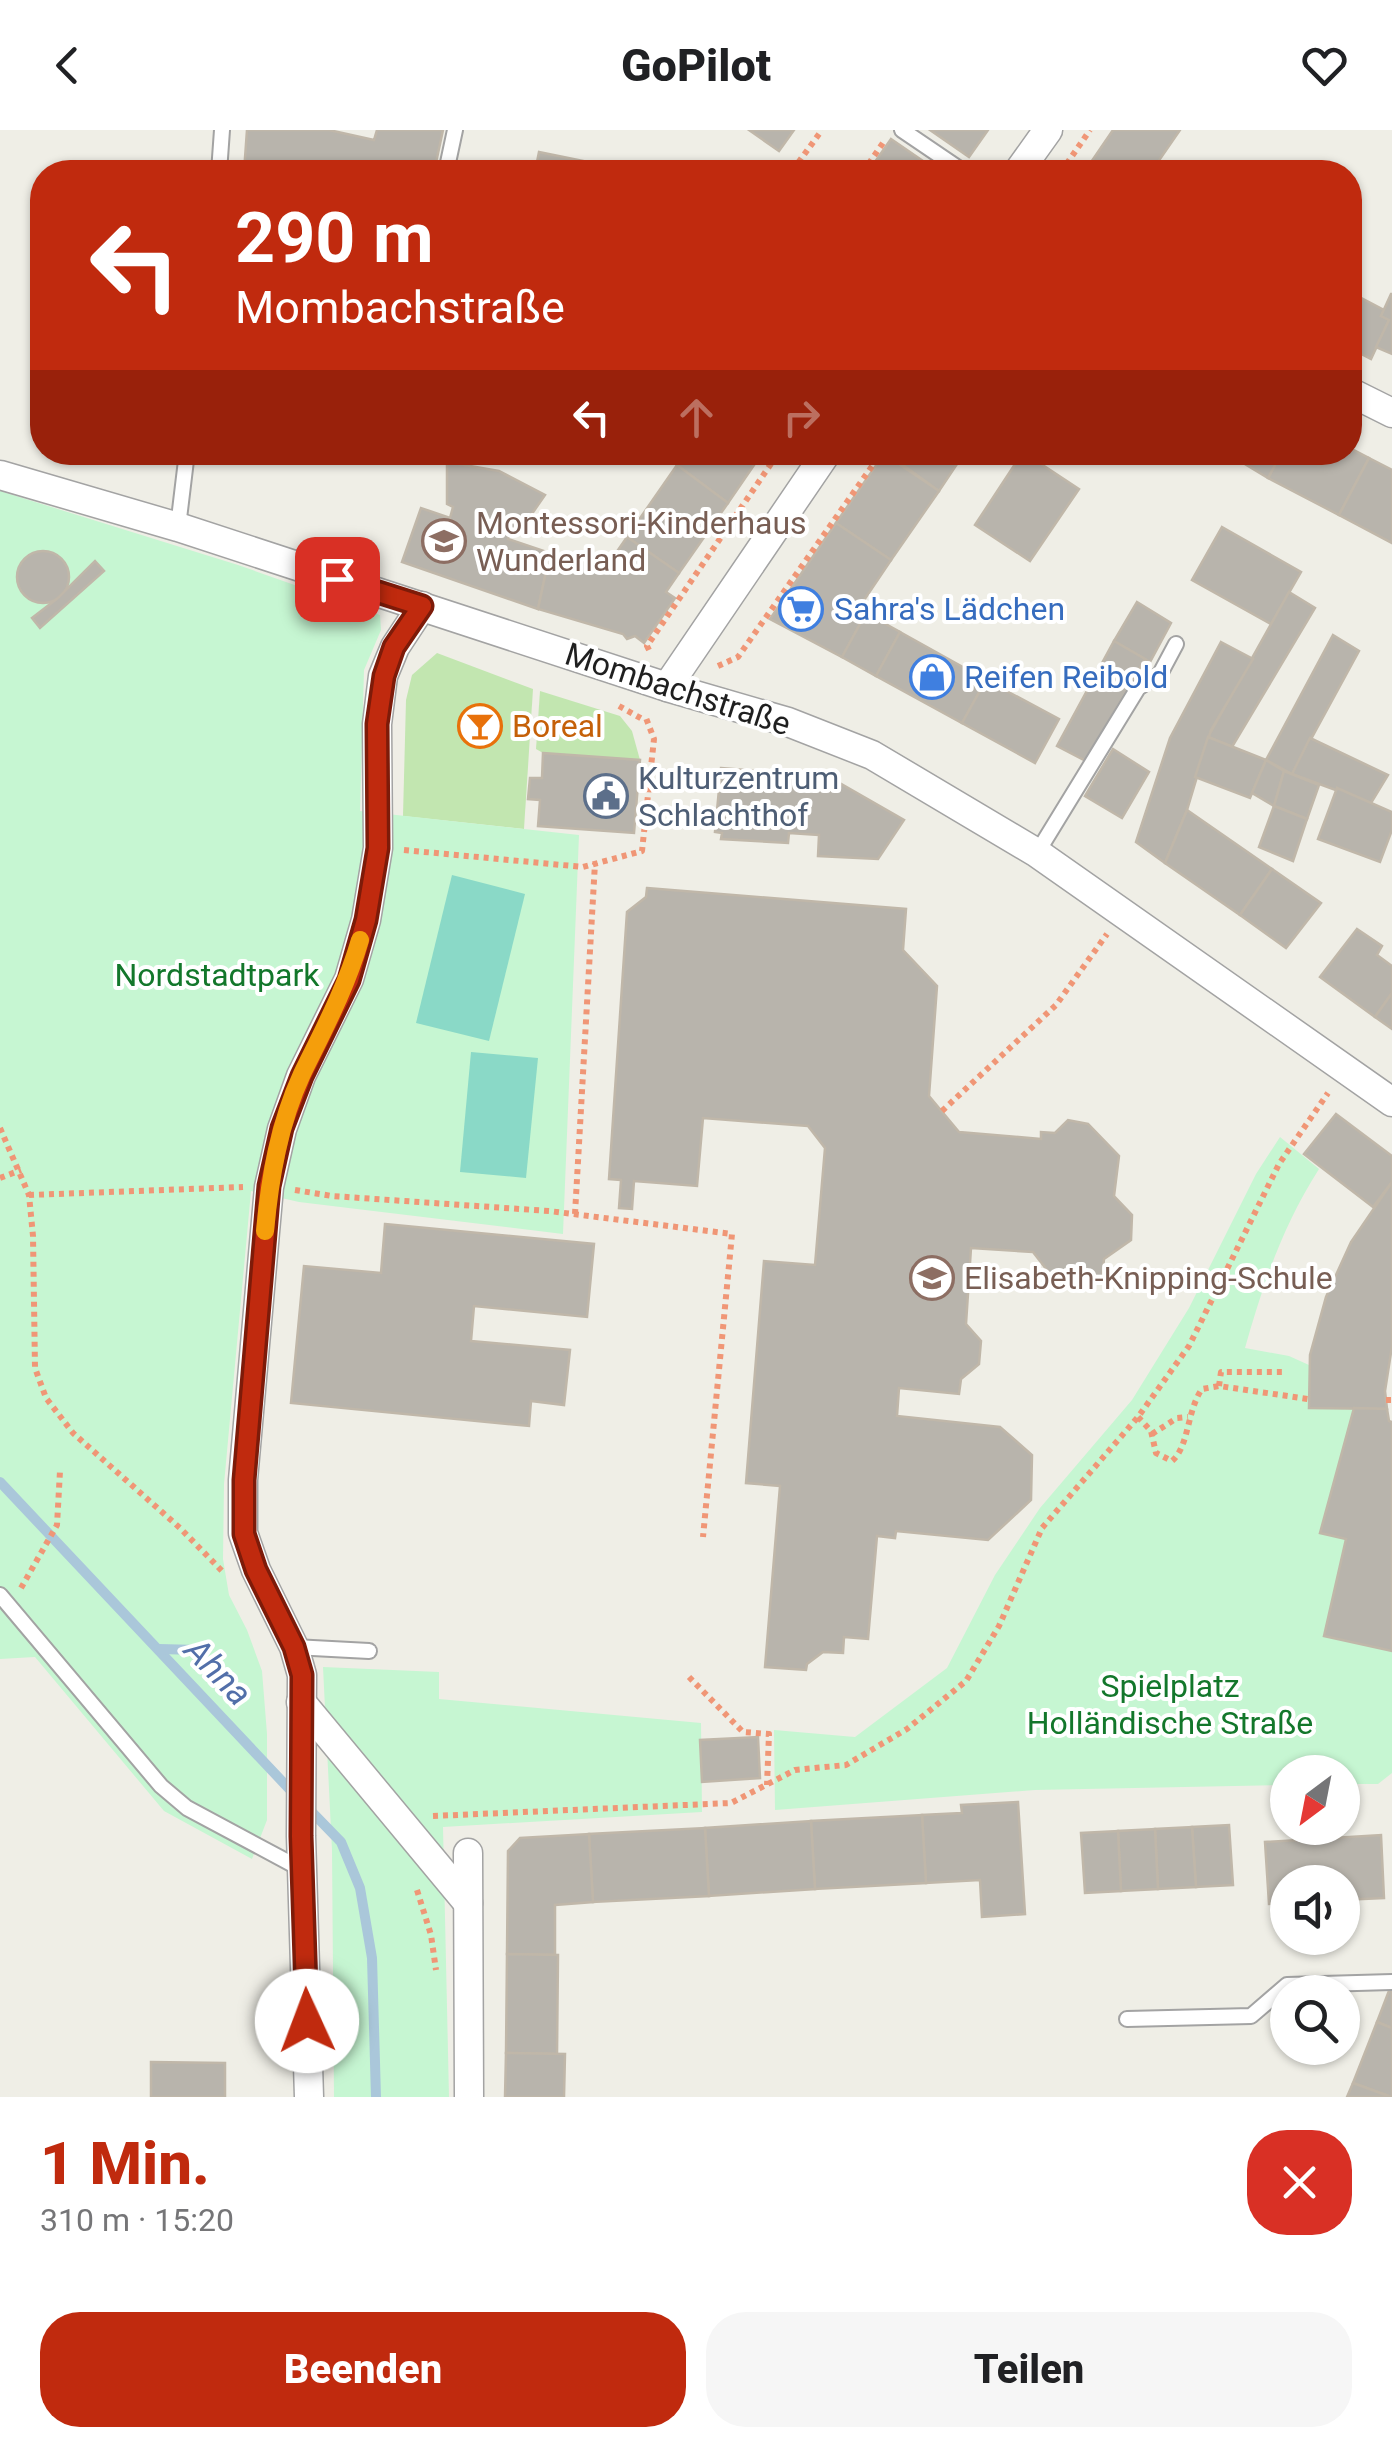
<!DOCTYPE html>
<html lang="de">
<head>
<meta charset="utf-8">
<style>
	body { margin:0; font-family:Roboto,sans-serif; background:#f6f6f6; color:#202124; height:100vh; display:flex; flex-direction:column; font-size:38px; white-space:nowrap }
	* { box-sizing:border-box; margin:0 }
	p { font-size:32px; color:#757577 }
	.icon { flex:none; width:55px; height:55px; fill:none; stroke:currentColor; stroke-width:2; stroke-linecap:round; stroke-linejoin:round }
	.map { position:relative; height:1967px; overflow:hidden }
	.side { display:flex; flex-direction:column; background:#fff; flex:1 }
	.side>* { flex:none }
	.guide { position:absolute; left:30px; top:30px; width:1332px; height:305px; border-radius:40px; box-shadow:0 2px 8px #0004; background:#c02a0e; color:#fff; overflow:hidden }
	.needle { width:65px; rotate:212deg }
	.controls { position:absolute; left:1270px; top:1625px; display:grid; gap:20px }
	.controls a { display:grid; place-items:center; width:90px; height:90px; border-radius:50%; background:#fff; box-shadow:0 2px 8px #0004; font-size:50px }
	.pin { position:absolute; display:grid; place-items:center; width:85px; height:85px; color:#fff; margin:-42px; border-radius:20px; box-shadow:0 5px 15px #0006 }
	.me { position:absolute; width:110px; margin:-55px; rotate:358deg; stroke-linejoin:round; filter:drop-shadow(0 0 8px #0008) }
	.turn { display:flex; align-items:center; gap:35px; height:210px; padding:0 40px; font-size:45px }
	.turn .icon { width:130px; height:130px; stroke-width:2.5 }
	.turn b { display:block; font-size:70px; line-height:85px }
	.lanes { display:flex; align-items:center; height:95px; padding:0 40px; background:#0003; justify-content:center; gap:50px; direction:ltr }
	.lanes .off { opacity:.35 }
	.round { display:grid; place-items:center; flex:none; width:105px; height:105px; border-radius:40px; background:#f6f6f6 }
	.summary { display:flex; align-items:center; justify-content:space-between; height:170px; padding:0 40px }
	h1 { font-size:60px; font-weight:800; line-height:75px; color:#c02a0e }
	.action { display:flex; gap:20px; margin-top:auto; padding:20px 40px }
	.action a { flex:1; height:115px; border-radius:40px; background:#c02a0e; color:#fff; font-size:40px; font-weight:800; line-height:115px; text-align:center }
	.action a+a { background:#f6f6f6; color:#202124 }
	header { display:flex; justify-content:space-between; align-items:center; height:130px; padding:0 40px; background:#fff; font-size:45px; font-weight:800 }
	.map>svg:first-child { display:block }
	.grass { fill:#c2e6b0 }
	.park { fill:#c6f6d2 }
	.pitch { fill:#8ad9c7 }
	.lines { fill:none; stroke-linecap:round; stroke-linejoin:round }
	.stream { stroke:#aac7da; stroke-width:10 }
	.building { fill:#b8b4ac; stroke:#c0b7a9; stroke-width:2.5 }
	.service-casing { stroke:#a3a3a3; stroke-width:18 }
	.minor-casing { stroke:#a3a3a3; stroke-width:31 }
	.path { stroke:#f09676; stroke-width:6; stroke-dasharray:5 5; stroke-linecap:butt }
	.service { stroke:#fff; stroke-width:14 }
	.minor { stroke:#fff; stroke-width:28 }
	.route-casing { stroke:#7d1b09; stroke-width:25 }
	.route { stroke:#c02a0e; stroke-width:18 }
	.slow { stroke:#f59e0b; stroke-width:18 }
	.labels { text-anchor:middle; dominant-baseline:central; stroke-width:8; stroke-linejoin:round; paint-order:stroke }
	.education-label { font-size:32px; fill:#785e54; stroke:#fff; text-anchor:start }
	.shop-label { font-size:32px; fill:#366cbe; stroke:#fff; text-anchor:start }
	.street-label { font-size:32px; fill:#1f1f1f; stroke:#fff }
	.food-label { font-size:32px; fill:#c56008; stroke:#fff; text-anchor:start }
	.service-label { font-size:32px; fill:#4e5e75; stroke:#fff; text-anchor:start }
	.park-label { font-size:32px; fill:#13772b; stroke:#fff }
	.water-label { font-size:35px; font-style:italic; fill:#526fa9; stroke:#fff }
</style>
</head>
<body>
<header><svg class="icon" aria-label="back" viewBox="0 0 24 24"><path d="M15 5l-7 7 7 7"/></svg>GoPilot<svg class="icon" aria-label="heart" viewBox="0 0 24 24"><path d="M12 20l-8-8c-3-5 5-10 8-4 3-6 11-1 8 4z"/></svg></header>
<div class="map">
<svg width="1392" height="1967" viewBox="0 0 1392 1967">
	<rect width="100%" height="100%" fill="#efeee6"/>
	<g class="grass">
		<path d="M437,523L533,559L524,699L403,686L406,570L412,545Z"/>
		<path d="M540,561L620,586L632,601L640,630L543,623L536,619Z"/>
	</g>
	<g class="park">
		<path d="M0,361L238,435L380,485L381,500L364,540L360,681L579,705L563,1104L299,1072L251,1061L224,1354L223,1429L229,1465L247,1500L262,1541L267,1604V1690L252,1729L164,1681L35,1527L0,1529Z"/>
		<path d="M1280,1007L1319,1039C1283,1095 1263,1154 1245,1218L1289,1226L1309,1235V1278H1354L1321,1403L1346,1409L1325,1506L1392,1521V1643L1378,1654H1343L1342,1642H1288L1287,1655L1035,1660L775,1680L774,1600L855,1607L947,1538L995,1445L1040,1378L1132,1270L1189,1178L1256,1044Z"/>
		<path d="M323,1537L439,1542V1569L701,1593L702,1682L443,1697L449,1967H334L332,1720Z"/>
	</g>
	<g class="pitch">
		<path d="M452,745L525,764L489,911L416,893Z"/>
		<path d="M471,922L538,928L526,1048L460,1042Z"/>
	</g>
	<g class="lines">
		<g class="stream">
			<path d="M0,1352L295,1665"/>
			<path d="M159,1519L198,1520"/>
			<path d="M307,1677L341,1712L360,1758L372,1828L376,1967"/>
		</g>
	</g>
	<g class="building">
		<path d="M247,0H329L374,10L377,0H443L434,42H244Z"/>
		<path d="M749,0H794L779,21Z"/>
		<path d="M930,0H988L969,27Z"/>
		<path d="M1113,0H1180L1151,42H1094L1087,38Z"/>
		<path d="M891,9L939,42H868Z"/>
		<path d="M539,22L637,42H535Z"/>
		<path d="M1350,162L1384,180L1381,186L1389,190L1371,229L1350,218Z"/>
		<path d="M1391,164H1392V224L1376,217L1389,190L1381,186Z"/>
		<path d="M1350,318L1369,328L1339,385L1268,348L1282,322H1350Z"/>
		<path d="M686,322H763L728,373L677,335Z"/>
		<path d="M885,322H965L939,361Z"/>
		<path d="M1023,322L1079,359L1030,431L975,395Z"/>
		<path d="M1225,322H1282L1268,348Z"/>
		<path d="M884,324L939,361L891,430L836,393Z"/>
		<path d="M1369,328L1392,340V413L1339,385Z"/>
		<path d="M447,332L499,341L545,365L520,401L511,398L508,409L550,423L538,479L402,432L421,378L450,388L453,377L447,374Z"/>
		<path d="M677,335L728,373L679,443L627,407Z"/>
		<path d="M836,393L891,430L858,479L866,483L842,527L770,489Z"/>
		<path d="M1222,397L1301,442L1271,494L1192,450Z"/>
		<path d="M627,407L679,443L666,462L675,468L644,513L635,506L627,509L623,504L538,479L550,423L605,439Z"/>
		<circle cx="43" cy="447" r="26"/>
		<path d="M95,431L104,441L40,498L32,488L58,468Z"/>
		<path d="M1289,462L1315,478L1232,617L1208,607Z"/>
		<path d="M1137,472L1171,493L1150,532L1114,511Z"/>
		<path d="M866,483L900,502L876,546L842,527Z"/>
		<path d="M900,502L986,550L962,593L876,546Z"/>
		<path d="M1333,505L1359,521L1292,644L1266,630Z"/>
		<path d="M1114,511L1145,529L1086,631L1057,616Z"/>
		<path d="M1221,512L1253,529L1211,600L1187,680L1165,733L1136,712L1170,608Z"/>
		<path d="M986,550L1059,589L1035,633L962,593Z"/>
		<path d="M1208,607L1266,630L1250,668L1195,647Z"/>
		<path d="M1310,608L1388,645L1371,673L1292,644Z"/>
		<path d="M1113,619L1149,642L1122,688L1085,666Z"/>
		<path d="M543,623L640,630L634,703L538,696L540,670L528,669L530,648H542Z"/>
		<path d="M1266,630L1284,641L1274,676L1252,663Z"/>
		<path d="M721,638L829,647L904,690L878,729L818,726L819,705L789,703L788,713L721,709L722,703L715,702Z"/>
		<path d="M1284,641L1319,655L1307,689L1274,676Z"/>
		<path d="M1337,658L1392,682V700L1380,732L1318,709Z"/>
		<path d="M1274,676L1307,689L1293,731L1259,717Z"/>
		<path d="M1187,680L1272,739L1240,785L1165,733Z"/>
		<path d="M1272,739L1321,773L1286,818L1240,785Z"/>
		<path d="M647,758L906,779L903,820L937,856L929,966L959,1002L1041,1009V1002L1055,1003L1068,990L1088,994L1119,1026L1114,1066L1132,1085L1131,1110L1104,1129L1102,1149L1050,1144L1033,1122L971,1118L966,1194L981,1211L979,1234L961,1249L959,1264L899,1258L897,1286L1000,1297L1032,1325L1031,1370L988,1410L896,1401L895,1408L877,1406L868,1509L844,1507L843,1523L823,1522L807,1534L806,1540L765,1537L780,1356L746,1353L764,1131L815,1135L825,1018L808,996L703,988L697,1056L634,1051L632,1079L619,1078L621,1050L609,1049L627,782L646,767Z"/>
		<path d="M1357,799L1382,816L1377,825L1392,836V863L1375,887L1320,847Z"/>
		<path d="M1392,863V899L1375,887Z"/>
		<path d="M1336,984L1392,1026V1052L1373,1077L1304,1024Z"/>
		<path d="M1392,1052V1216L1385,1261L1387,1279L1309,1278L1310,1225L1326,1167L1351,1112Z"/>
		<path d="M385,1094L594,1114L587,1187L474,1176L471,1211L570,1220L564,1275L531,1271L529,1296L291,1273L304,1136L381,1143Z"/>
		<path d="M1354,1278L1387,1279L1389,1291L1392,1292V1521L1324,1506L1346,1409L1320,1403Z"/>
		<path d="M758,1607L760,1648L702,1652L700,1610Z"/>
		<path d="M1018,1672L1025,1784L982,1787L980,1750L926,1753L922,1685L962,1683L961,1675Z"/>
		<path d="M922,1685L926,1753L815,1759L811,1691Z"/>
		<path d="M811,1691L815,1759L709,1766L705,1698Z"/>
		<path d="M1229,1695L1233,1755L1196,1757L1192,1697Z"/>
		<path d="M1192,1697L1196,1757L1158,1759L1155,1699Z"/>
		<path d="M705,1698L709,1766L593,1772L589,1704Z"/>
		<path d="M1155,1699L1158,1759L1121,1761L1118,1701Z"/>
		<path d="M1118,1701L1121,1761L1085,1763L1081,1703Z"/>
		<path d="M589,1704L593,1772L555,1775V1825L507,1824L508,1721L520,1708Z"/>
		<path d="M1381,1705L1384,1768L1342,1770V1752H1288V1773L1269,1774L1265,1712Z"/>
		<path d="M507,1824L558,1825L557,1924L506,1923Z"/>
		<path d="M1392,1853V1898L1377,1892Z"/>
		<path d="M1377,1892L1392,1898V1967L1353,1953Z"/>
		<path d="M506,1923L565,1924L564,1967H505Z"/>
		<path d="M151,1932L225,1933V1967H151Z"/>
		<path d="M1353,1953L1391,1967H1347Z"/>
	</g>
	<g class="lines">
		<g class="service-casing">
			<g id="service">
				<path d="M902,0L964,42"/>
				<path d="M219,42L222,0"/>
				<path d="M446,42L455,0"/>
				<path d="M178,397L187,322"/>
				<path d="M1037,723L1138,558L1160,544L1176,514"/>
				<path d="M0,1465L161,1656L187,1678L301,1739"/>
				<path d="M294,1517L369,1521"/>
				<path d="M1127,1889L1251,1886L1287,1855L1392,1852"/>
			</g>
		</g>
		<g class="minor-casing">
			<g id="minor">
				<path d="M1018,42L1048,0"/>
				<path d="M1350,262L1392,283"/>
				<path d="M0,345L178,397L667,557L788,592L872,625L1037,723L1392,972"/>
				<path d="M667,557L827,322"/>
				<path d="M301,1572L468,1773"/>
				<path d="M468,1723L469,1967"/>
				<path d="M309,1967L301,1706L302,1545L294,1517L256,1440L243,1403V1350L269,1057L282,999L301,946L349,849L366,790L378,718L377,594L383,546L395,517L422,476"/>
			</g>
		</g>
		<g class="path">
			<path d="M796,42L798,33L822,0"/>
			<path d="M863,42L885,10"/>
			<path d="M1061,42L1090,0"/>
			<path d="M649,520L647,516L779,322"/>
			<path d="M718,536L738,527L882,322"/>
			<path d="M619,576L644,590"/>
			<path d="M404,720L583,737L642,721L654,609L646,588"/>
			<path d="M942,981L1056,875L1107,804"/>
			<path d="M0,998L29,1065L33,1106L35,1238L46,1268L73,1303L180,1398L224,1443"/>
			<path d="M0,1048L21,1040"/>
			<path d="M295,1060L332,1066L549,1081L732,1104L703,1407"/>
			<path d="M29,1065L243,1057"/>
			<path d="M575,1084L595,733"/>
			<path d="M1219,1256L1221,1242H1285"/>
			<path d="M1386,1270H1392"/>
			<path d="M1138,1287L1151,1301L1156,1323L1172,1331C1189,1317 1187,1280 1202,1259L1219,1256L1308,1269"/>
			<path d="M1152,1304L1177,1288L1188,1287"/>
			<path d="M21,1458L57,1395L60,1341"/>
			<path d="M689,1547L743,1602L769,1604L767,1655"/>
			<path d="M433,1686L731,1673L795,1640L846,1635L907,1599L966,1551L999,1496L1042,1398L1138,1287L1189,1216L1279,1034L1328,963"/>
			<path d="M417,1760L431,1805L436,1840"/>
		</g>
		<use href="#service" class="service"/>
		<use href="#minor" class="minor"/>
	</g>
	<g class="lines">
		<g class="route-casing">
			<path id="route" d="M307,1891L301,1706L302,1545L294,1517L256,1440L244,1404V1350L269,1056L282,998L302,946L349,850L366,790L378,718L377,594L384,546L394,517L422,476L337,449"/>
		</g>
		<use href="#route" class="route"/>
		<path class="slow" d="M265,1101C270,1047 279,994 302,944C324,899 346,858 360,810"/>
	</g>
	<defs>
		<g id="school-ring" transform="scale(2.25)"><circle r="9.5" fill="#fff" stroke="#8d6e63" stroke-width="1.5"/><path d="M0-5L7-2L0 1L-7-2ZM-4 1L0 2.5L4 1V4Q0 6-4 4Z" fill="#8d6e63"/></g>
		<g id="supermarket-ring" transform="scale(2.25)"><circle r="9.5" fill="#fff" stroke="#3f7fe0" stroke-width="1.5"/><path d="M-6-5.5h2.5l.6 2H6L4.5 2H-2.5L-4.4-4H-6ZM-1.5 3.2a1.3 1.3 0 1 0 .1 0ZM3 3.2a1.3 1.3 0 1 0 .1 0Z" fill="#3f7fe0"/></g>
		<g id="shop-ring" transform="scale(2.25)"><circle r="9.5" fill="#fff" stroke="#3f7fe0" stroke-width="1.5"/><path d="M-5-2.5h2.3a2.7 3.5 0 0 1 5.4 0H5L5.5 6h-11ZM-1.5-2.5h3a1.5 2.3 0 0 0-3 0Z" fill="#3f7fe0"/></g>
		<g id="bar-ring" transform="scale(2.25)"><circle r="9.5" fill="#fff" stroke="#e8710a" stroke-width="1.5"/><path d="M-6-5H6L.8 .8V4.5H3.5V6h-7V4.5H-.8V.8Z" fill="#e8710a"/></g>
		<g id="civic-ring" transform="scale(2.25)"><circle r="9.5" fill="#fff" stroke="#5c6f8a" stroke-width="1.5"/><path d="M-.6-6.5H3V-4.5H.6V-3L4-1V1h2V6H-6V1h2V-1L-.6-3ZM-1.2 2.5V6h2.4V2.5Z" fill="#5c6f8a"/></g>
	</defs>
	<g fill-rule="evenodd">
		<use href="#school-ring" x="444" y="411"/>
		<use href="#supermarket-ring" x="801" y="479"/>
		<use href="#shop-ring" x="932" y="547"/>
		<use href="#bar-ring" x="480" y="596"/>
		<use href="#civic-ring" x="606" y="666"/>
		<use href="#school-ring" x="932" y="1148"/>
	</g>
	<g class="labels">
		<g class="education-label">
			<text x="476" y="393">Montessori-Kinderhaus<tspan x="476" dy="37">Wunderland</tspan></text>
			<text x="964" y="1148">Elisabeth-Knipping-Schule</text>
		</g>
		<g class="shop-label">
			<text x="834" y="479">Sahra's Lädchen</text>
			<text x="964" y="547">Reifen Reibold</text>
		</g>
		<g class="street-label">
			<text transform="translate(678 559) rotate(18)">Mombachstraße</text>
		</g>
		<g class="food-label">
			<text x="512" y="596">Boreal</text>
		</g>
		<g class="service-label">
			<text x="638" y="648">Kulturzentrum<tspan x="638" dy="37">Schlachthof</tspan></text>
		</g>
		<g class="park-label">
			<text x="217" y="845">Nordstadtpark</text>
			<text x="1170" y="1556">Spielplatz<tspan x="1170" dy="37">Holländische Straße</tspan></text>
		</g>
		<g class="water-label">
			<text transform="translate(218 1542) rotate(46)">Ahna</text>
		</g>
	</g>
</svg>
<div class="controls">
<a><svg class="needle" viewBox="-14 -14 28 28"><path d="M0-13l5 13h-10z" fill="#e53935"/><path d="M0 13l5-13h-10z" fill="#757577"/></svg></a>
<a><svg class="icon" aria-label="sound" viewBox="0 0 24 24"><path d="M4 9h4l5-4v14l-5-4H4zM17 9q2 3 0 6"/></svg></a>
<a><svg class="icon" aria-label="search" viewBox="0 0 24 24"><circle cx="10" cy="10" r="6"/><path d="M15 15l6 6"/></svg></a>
</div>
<div class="pin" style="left:337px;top:449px;background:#d93025"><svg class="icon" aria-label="arrive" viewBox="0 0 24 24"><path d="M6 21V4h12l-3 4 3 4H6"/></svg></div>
<svg class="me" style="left:307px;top:1891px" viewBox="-20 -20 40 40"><circle r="19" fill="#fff"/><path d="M0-13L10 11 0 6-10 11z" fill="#c02a0e"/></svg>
<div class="guide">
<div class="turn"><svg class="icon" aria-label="left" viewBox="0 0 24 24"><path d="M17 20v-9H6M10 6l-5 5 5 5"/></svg><div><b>290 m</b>Mombachstraße</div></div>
<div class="lanes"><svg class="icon" aria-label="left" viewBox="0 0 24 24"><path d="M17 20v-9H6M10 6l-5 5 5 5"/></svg><svg class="icon off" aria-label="ahead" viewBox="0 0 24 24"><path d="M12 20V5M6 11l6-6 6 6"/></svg><svg class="icon off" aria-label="right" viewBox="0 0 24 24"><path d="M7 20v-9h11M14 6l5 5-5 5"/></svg></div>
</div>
</div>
<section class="side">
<div class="summary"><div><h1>1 Min.</h1><p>310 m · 15:20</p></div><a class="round" style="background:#d93025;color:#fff"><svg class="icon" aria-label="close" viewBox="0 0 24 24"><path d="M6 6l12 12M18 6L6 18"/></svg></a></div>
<div class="action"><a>Beenden</a><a>Teilen</a></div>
</section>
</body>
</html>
